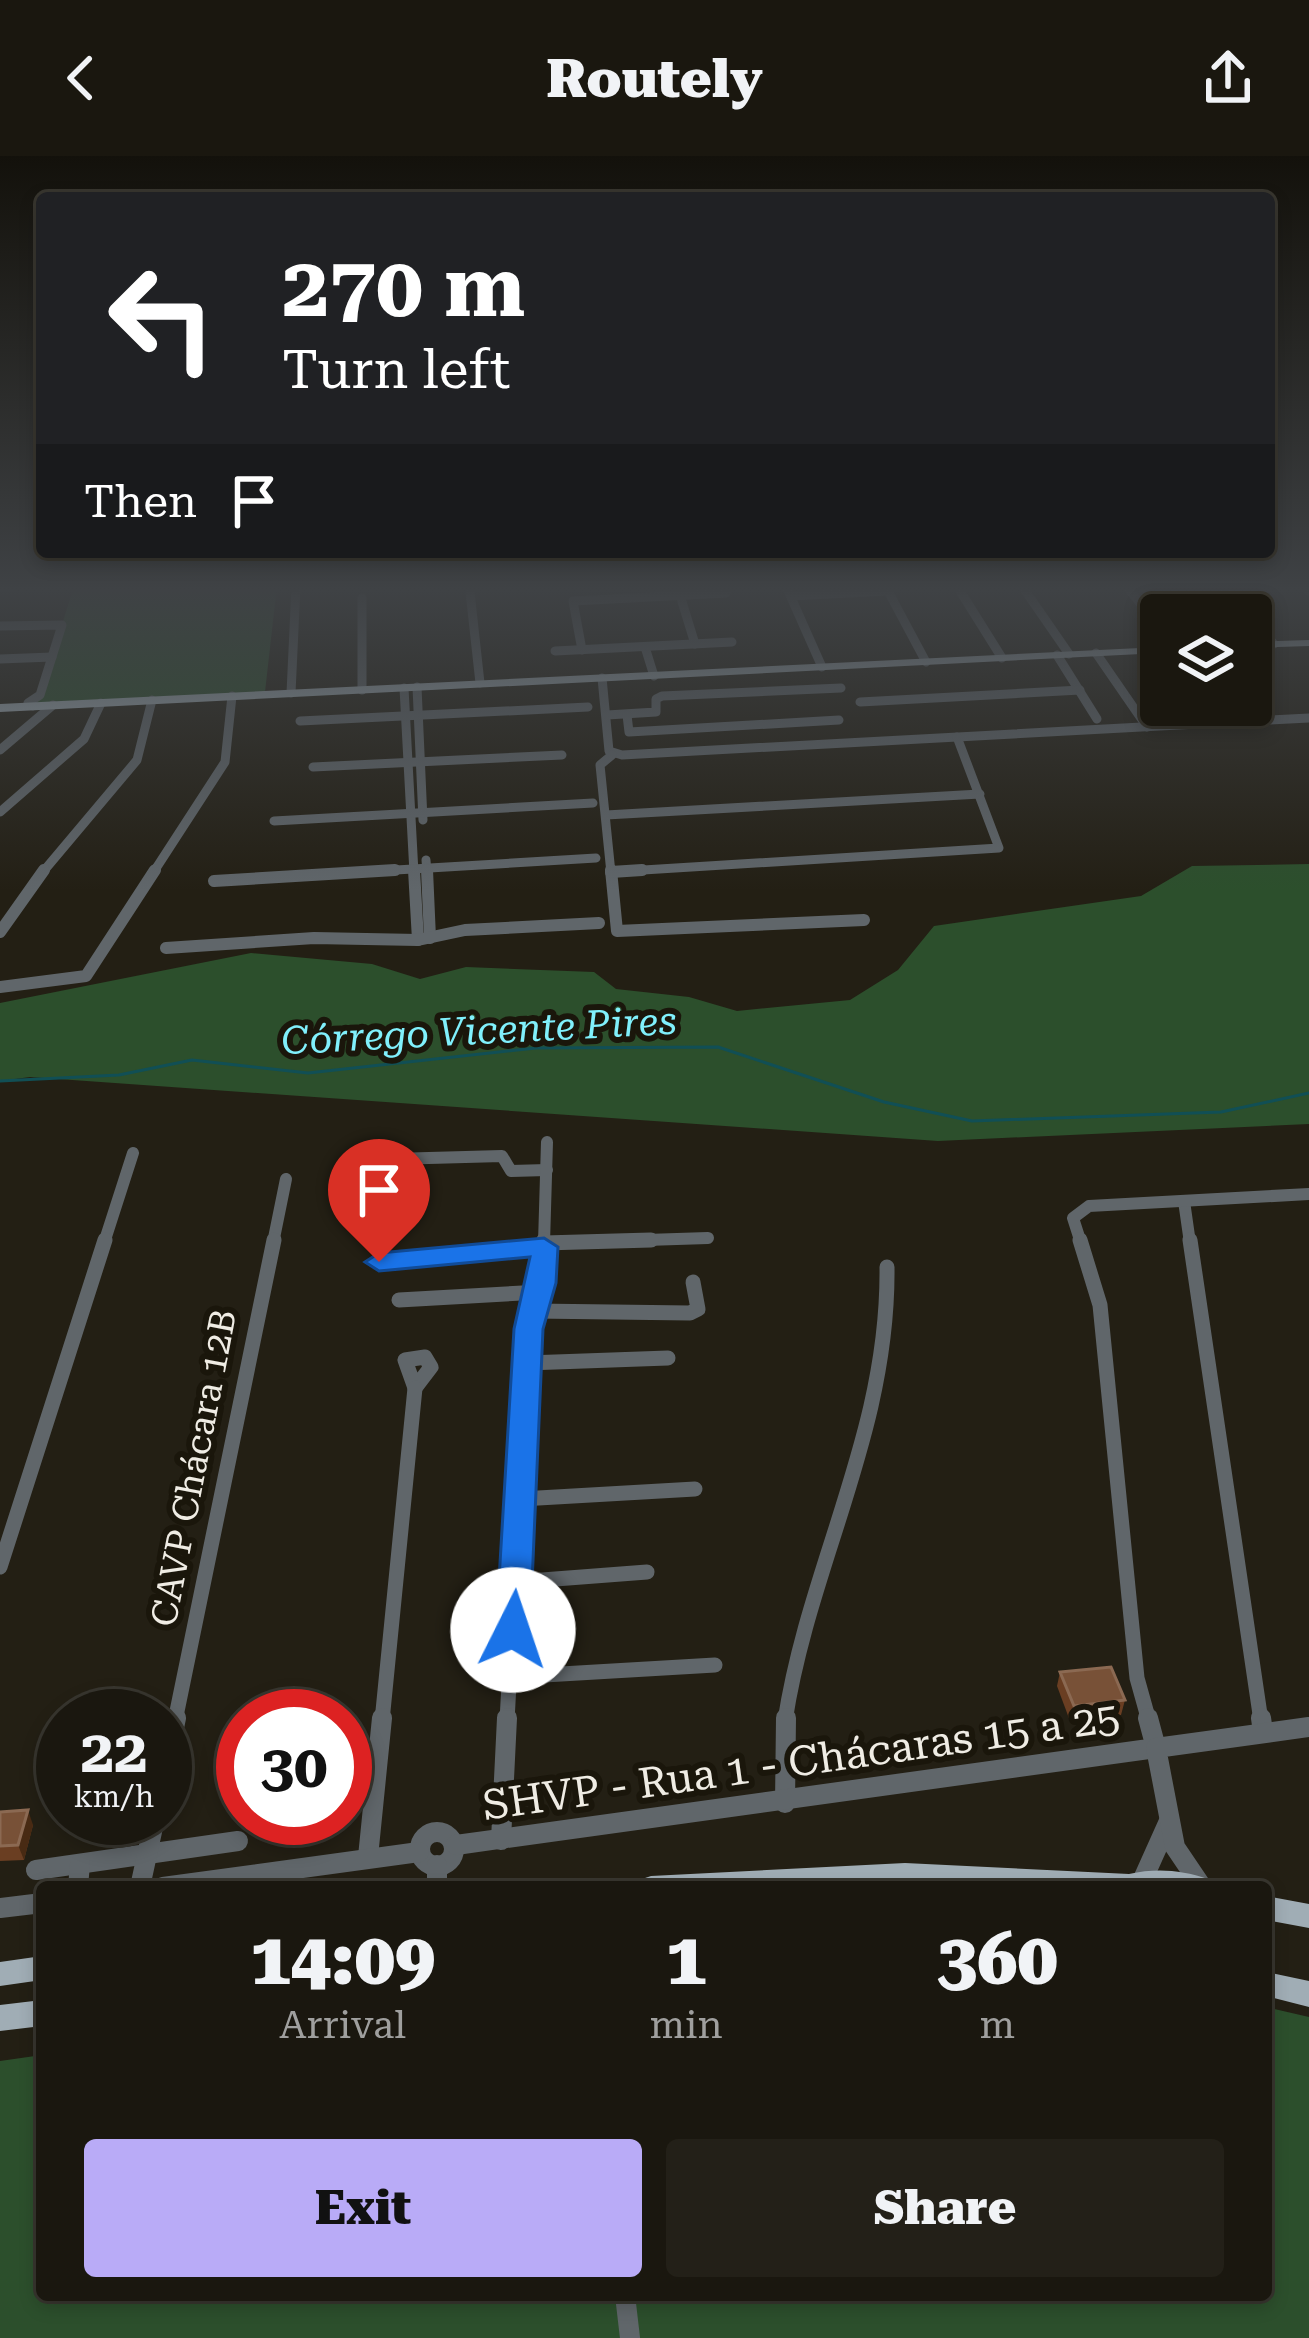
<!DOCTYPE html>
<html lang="en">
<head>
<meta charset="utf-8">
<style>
	body { margin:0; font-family:"Roboto Serif",serif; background:#232018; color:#f1f3f6; height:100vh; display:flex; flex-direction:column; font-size:45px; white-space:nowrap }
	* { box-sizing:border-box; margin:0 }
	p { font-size:39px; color:#9f9f9e }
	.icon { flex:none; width:66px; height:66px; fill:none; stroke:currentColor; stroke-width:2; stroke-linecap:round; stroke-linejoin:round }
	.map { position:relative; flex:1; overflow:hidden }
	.panel { position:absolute; left:36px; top:1725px; width:1236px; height:420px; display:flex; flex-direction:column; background:#1a170f; border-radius:12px; box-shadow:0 6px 18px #0003,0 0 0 3px #38362f }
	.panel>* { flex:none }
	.top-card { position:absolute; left:36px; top:36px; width:1239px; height:366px; border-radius:12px; box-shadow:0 6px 18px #0003,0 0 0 3px #38362f; background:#202124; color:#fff; overflow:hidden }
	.tools { position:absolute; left:1140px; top:438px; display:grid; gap:24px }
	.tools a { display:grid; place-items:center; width:132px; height:132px; border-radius:12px; background:#1a170f; box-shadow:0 6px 18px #0003,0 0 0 3px #38362f; font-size:60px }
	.speed { position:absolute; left:36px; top:1533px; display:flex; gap:24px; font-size:60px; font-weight:700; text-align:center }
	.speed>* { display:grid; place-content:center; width:156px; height:156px; border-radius:50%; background:#1a170f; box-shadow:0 6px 18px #0003,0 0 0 3px #38362f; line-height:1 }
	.speed small { font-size:30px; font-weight:400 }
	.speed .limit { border:18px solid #d22; background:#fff; color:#111 }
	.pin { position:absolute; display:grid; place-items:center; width:102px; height:102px; color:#fff; margin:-123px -51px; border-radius:50% 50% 50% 0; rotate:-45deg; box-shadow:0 0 12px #0007 }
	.pin .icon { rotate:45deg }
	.me { position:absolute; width:132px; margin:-66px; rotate:4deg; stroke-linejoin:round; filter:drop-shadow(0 0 9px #0008) }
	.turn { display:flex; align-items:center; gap:42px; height:252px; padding:0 48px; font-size:54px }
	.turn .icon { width:156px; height:156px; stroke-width:2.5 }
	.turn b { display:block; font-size:84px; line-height:102px }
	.then { display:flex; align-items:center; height:114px; padding:0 48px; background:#0003; gap:24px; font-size:45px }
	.eta { display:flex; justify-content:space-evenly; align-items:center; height:204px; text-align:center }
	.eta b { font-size:72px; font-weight:800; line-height:84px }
	.button { display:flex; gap:24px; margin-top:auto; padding:24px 48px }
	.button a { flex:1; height:138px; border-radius:12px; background:#b9abf7; color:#111; font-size:48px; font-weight:800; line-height:138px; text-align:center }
	.button a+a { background:#232018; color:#f1f3f6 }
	header { display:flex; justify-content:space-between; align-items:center; height:156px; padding:0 48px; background:#1a170f; font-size:54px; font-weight:800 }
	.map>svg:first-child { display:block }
	.green { fill:#2c4f2c }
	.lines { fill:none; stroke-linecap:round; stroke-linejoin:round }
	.stream { stroke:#114f55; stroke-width:3 }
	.minor-far3 { stroke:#60666a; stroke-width:9 }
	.minor-far2 { stroke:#60666a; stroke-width:12 }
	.minor-far1 { stroke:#60666a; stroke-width:15 }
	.minor { stroke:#60666a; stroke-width:20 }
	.major { fill:#a0adb5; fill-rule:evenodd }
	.wall { fill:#6a3e22 }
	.shaded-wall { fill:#482a13 }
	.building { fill:#785137; stroke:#8b6952; stroke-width:3 }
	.route { fill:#1a73e8; stroke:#114b97; stroke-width:3 }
	.labels { text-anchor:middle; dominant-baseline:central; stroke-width:12; stroke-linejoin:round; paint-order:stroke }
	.street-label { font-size:36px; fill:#efece4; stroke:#1a160b }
	.water-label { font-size:39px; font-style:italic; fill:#80f0fc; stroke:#1a160b }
	.near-street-label { font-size:42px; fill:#efece4; stroke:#1a160b }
</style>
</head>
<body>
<header><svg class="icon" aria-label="back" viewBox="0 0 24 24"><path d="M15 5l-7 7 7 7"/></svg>Routely<svg class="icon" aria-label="share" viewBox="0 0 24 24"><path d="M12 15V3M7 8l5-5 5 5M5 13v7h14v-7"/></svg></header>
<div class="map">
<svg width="1309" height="2182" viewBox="0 0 1309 2182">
	<rect width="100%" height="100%" fill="#231f14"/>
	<g class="green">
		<path d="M74,430H277L265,536L28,547L40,539Z"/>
		<path d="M1309,708V968L938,985L30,921L0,925V847L251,797L372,808L420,823L466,811L594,816L616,833L689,841L737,855L850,844L898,814L934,770L1141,740L1192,710Z"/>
		<path d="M1266,1851L1309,1861V2182H0V1905L42,1899V2139H1266Z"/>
	</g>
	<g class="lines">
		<path class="stream" d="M0,925L119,919L192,904L308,917L536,892L718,891L884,946L972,965L1221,956L1309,937"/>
		<g class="minor-far3">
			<path d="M0,430H10"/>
			<path d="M786,430L822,511"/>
			<path d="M957,430L1002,502"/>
			<path d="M1022,430L1069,498"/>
			<path d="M1126,430L1161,473"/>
			<path d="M1221,430L1248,459"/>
			<path d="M1304,430L1309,435"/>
			<path d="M470,436L480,527"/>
			<path d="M680,439L695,488"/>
			<path d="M791,440L888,435L926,506"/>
			<path d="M362,442V534"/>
			<path d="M1251,463L1274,488"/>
			<path d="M0,470L62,469L40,539L28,547L33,550"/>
			<path d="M645,491L654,520"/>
			<path d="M582,494L573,445L726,437"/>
			<path d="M555,495L732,486"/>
			<path d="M1096,497L1147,571"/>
			<path d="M1057,499L1097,563"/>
			<path d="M0,503L52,501"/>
			<path d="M1251,517H1263"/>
			<path d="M602,522L609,595L622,599L1309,562"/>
			<path d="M1152,523L1161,522"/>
			<path d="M417,531L423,664"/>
			<path d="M404,532L414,717"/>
			<path d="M291,537L296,430"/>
			<path d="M860,546L1080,534"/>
			<path d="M607,559L656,556V543L662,540L841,532"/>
			<path d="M627,559L629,576L839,564"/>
			<path d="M300,565L588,551"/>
			<path d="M0,594L53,549"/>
			<path d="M313,611L562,599"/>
			<path d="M0,656L84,583L101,547"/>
			<path d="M606,659L980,638"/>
			<path d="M274,665L593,647"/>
			<path d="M426,704L427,717"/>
			<path d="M611,716L999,692L957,581"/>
			<path d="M42,717L137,604L152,544"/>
			<path d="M153,717L225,606L232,540"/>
			<path d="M345,717L596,702"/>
			<path d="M611,717L600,609L612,599"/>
		</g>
		<g class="minor-far2">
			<path d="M414,714L418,784"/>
			<path d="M427,714L430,782"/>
			<path d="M611,714L617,775L864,764"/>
			<path d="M611,716L642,714"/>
			<path d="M214,725L395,714"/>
			<path d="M0,776L44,714"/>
			<path d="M166,792L314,782L418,784L465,774L599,767"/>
			<path d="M0,831L86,820L155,714"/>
			<path d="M392,1003L502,1000L511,1015L547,1014"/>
			<path d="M1184,1045L1190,1087"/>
			<path d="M104,1087L133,997"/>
			<path d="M273,1087L286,1023"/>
			<path d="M544,1087L547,986"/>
			<path d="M553,1087L708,1082"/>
			<path d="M1081,1087L1073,1062L1089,1050L1309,1038"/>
		</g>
		<g class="minor-far1">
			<path d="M1080,1084L1100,1149L1137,1522L1149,1565"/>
			<path d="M1190,1084L1261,1565"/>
			<path d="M544,1087L651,1084"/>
			<path d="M379,1106L544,1091"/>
			<path d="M399,1144L541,1136"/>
			<path d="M534,1155L690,1157L698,1153L693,1126"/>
			<path d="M425,1201L431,1211L415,1232L405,1204Z"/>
			<path d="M527,1207L668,1202"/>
			<path d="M521,1343L695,1333"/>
			<path d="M0,1411L105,1084"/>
			<path d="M516,1426L647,1416"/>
			<path d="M510,1521L715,1509"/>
			<path d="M175,1565L274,1084"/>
			<path d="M382,1565L415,1232"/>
			<path d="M507,1565L528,1173L543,1127L544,1084"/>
			<path d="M785,1565C809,1408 889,1277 887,1111"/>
		</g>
		<g class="minor">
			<path d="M1261,1562L1263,1576"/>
			<path d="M165,1615L176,1562"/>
			<path d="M785,1647L786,1562"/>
			<circle cx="437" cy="1693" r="17"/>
			<path d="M501,1684L507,1562"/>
			<path d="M456,1689L1156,1592L1148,1562"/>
			<path d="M368,1701L382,1562"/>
			<path d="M437,1709V1731"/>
			<path d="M36,1714L238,1685"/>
			<path d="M1143,1723L1169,1665"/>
			<path d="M78,1731L80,1708"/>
			<path d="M140,1731L155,1662"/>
			<path d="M163,1731L419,1696"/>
			<path d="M1202,1731L1175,1691L1156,1592L1309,1571"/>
			<path d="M0,1752L42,1747"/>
			<path d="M625,2139L630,2182"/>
		</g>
		<g class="major">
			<path d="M1309,484V490L1251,492V486Z"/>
			<path d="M1161,491V497L0,556V548Z"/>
			<path d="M905,1707L1129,1718C1157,1712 1181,1714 1208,1723L1212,1731H638L642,1723L651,1720Z"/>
			<path d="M1266,1740L1309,1748V1772L1266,1764Z"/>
			<path d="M42,1800V1824L0,1830V1806Z"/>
			<path d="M1266,1816L1309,1825V1851L1266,1840Z"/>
			<path d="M42,1844V1870L0,1875V1849Z"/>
		</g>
	</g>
	<g class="wall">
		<path d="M1060,1516L1125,1544L1121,1559L1070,1565L1057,1530Z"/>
		<path d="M0,1656L33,1669L24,1704L0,1705Z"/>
	</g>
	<path class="shaded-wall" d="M28,1654L33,1669L24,1704L18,1689Z"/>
	<g class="building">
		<path d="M1111,1511L1125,1544L1074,1550L1060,1516Z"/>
		<path d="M28,1654L18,1689L0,1690V1656Z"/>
	</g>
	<linearGradient id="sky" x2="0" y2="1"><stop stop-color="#13110b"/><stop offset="0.59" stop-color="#3f4245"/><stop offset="1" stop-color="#3f4245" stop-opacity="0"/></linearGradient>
	<rect width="1309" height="735" fill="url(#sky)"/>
	<path class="route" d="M544,1082L558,1091L556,1127L543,1173L530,1474L525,1483H501L496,1474L514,1173L530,1101L379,1115L365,1106L379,1097Z"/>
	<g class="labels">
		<g class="street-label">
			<text transform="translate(194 1312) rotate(-79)">CAVP Chácara 12B</text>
		</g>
		<g class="water-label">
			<text transform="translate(479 875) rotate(-3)">Córrego Vicente Pires</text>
		</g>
		<g class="near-street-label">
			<text transform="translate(801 1605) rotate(-8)">SHVP - Rua 1 - Chácaras 15 a 25</text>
		</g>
	</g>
</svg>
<div class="tools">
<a><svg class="icon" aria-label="layers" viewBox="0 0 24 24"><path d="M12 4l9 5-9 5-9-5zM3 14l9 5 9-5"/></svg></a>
</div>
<div class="speed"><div>22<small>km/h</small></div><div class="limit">30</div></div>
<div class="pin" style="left:379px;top:1106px;background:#d93025"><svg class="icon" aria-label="arrive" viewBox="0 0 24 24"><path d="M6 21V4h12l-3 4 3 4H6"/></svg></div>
<svg class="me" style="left:513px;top:1474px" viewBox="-20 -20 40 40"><circle r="19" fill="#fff"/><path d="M0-13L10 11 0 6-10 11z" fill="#1a73e8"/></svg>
<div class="top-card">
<div class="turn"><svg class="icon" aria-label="left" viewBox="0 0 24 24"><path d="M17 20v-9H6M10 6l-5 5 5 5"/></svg><div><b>270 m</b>Turn left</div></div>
<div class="then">Then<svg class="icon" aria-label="arrive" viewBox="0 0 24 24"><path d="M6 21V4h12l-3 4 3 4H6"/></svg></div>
</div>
<section class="panel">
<div class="eta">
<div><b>14:09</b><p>Arrival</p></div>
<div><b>1</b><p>min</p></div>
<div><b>360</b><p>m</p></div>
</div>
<div class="button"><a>Exit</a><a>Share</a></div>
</section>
</div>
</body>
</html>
